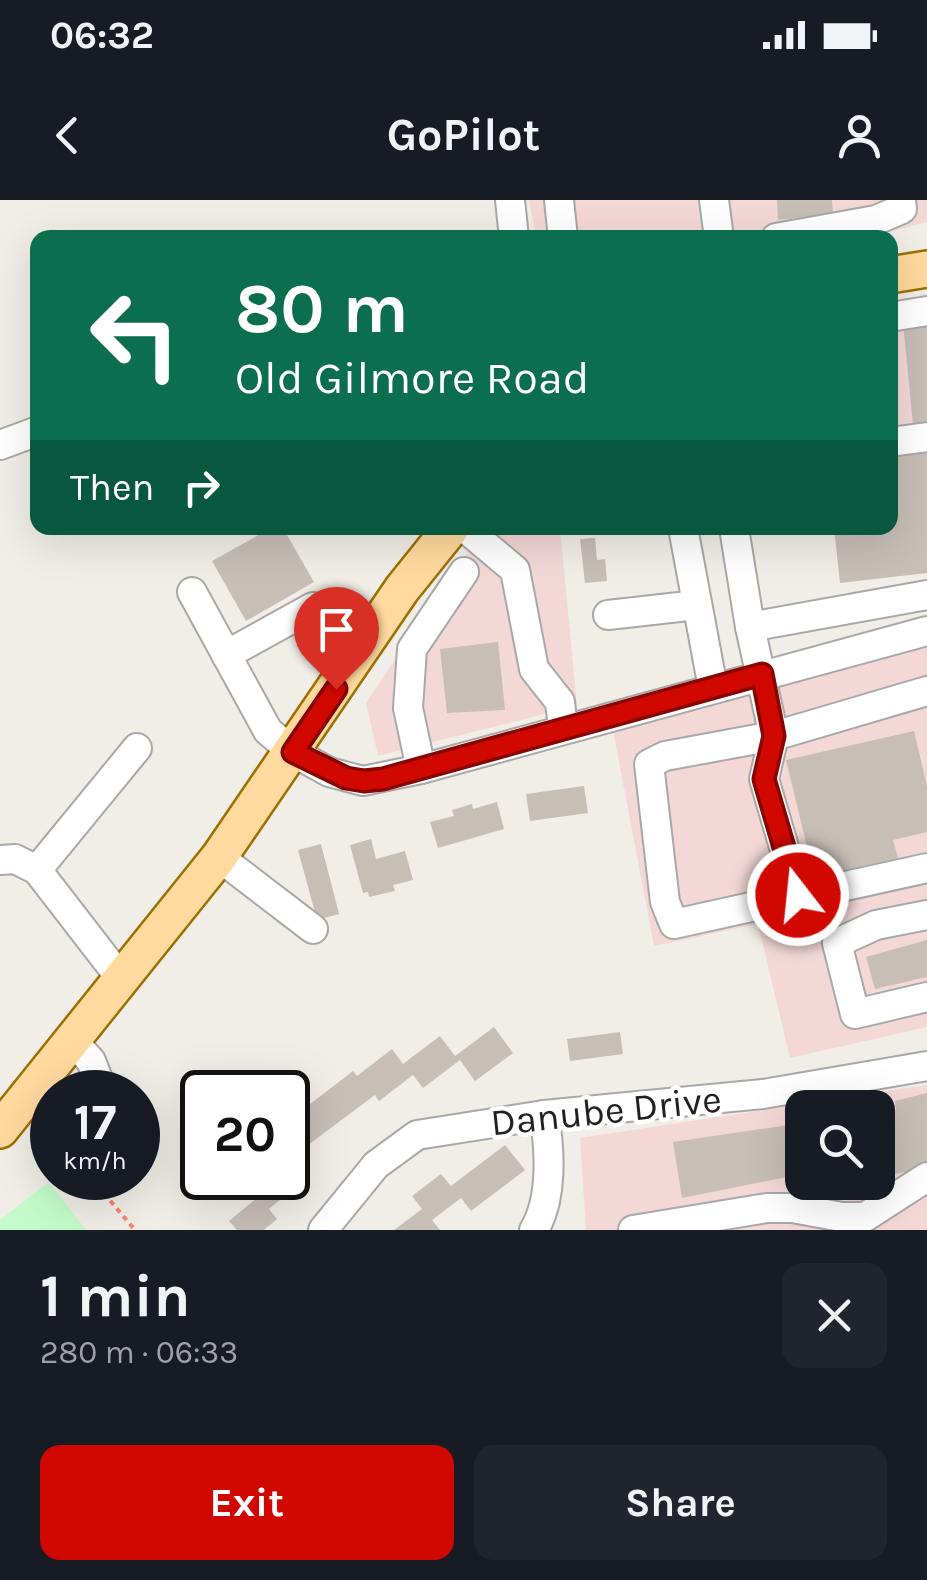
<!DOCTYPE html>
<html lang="en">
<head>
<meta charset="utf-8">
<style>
	body { margin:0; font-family:Karla,sans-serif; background:#20242c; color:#f1f3f6; height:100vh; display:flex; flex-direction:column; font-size:38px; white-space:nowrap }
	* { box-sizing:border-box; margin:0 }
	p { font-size:32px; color:#9ea1a6 }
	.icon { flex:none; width:55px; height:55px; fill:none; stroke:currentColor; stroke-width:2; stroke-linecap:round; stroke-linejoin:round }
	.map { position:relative; height:1030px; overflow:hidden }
	.details { display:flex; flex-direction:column; background:#171b24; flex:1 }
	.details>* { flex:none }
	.top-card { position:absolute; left:30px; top:30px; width:868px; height:305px; border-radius:20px; box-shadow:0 10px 40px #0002; background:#0b6e4f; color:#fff; overflow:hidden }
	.buttons { position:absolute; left:785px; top:890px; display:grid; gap:20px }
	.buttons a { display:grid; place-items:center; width:110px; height:110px; border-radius:20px; background:#171b24; box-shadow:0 10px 40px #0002; font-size:50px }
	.speed { position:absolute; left:30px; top:870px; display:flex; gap:20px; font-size:50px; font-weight:700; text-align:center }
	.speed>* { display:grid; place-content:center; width:130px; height:130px; border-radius:50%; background:#171b24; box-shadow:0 10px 40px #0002; line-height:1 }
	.speed small { font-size:25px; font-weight:400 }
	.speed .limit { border:5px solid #111; border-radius:15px; background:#fff; color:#111 }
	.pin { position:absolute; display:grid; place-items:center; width:85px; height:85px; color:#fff; margin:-102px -42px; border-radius:50% 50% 50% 0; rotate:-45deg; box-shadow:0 0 10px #0007 }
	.pin .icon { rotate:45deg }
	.me { position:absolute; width:110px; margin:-55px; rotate:344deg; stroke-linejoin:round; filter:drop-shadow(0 0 8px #0008) }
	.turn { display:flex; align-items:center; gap:35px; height:210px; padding:0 40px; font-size:45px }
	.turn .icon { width:130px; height:130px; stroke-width:2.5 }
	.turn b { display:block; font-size:70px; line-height:85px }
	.then { display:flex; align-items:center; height:95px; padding:0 40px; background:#0003; gap:20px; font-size:38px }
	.round { display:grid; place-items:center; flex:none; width:105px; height:105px; border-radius:20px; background:#20242c }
	.summary { display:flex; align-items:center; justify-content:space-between; height:170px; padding:0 40px }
	h1 { font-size:60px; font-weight:700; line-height:75px }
	.primary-button { display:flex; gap:20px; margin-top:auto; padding:20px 40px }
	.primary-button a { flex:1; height:115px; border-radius:20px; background:#d10800; color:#fff; font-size:40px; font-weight:700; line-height:115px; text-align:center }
	.primary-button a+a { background:#20242c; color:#f1f3f6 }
	.status { display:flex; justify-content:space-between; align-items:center; height:70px; padding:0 50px; background:#171b24; direction:ltr }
	.status svg { height:28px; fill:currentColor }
	header { display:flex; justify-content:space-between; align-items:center; height:130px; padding:0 40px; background:#171b24; font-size:45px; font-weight:700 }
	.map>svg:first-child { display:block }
	.commercial { fill:#f3d8d6; fill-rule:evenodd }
	.park { fill:#c3fcca }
	.building { fill:#c7beb6 }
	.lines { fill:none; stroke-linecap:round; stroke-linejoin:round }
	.minor-casing { stroke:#a8a8a8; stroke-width:32 }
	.major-casing { stroke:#9d6f00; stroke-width:40 }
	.path { stroke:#ff7f6a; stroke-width:4; stroke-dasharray:5 5; stroke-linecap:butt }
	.minor { stroke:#fff; stroke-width:28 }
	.major { stroke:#ffd99e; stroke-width:35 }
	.route-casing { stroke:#880500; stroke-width:25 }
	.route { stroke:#d10800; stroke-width:18 }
	.labels { text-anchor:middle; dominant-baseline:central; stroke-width:9; stroke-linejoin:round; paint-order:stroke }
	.street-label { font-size:38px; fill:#212121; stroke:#fff }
</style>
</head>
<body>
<div class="status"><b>06:32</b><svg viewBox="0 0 49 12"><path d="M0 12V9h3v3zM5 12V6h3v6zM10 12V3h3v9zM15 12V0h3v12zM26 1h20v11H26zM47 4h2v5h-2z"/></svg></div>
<header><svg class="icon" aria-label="back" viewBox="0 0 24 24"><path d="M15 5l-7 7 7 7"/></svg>GoPilot<svg class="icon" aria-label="person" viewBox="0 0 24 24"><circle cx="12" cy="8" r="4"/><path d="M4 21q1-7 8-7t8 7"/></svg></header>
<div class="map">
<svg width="927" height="1030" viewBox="0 0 927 1030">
	<rect width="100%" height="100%" fill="#f1eee7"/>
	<g class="commercial">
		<path d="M529,0H927V22L866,38L536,37Z"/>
		<path d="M927,104V228L890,232V108Z"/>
		<path d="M494,328H560L577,506L378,556L366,503L463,358Z"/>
		<path d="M927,446V827L790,858L758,724L654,746L613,530Z"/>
		<path d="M927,885V1030H586L580,938ZM802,908H878V982H802Z"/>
	</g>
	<path class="park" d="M49,982L86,1030H0V1020Z"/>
	<g class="building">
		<path d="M777,0H832L833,15L778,20Z"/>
		<path d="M927,121V224L913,225L903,123Z"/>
		<path d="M927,244V373L840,383L834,328H890V248Z"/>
		<path d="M271,328H283L314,382L246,421L212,361Z"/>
		<path d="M595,338L597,360L605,359L607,381L585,383L580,339Z"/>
		<path d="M498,442L505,510L447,513L440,449Z"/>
		<path d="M914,531L927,586V632L893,640L899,661L830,677L824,651L809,655L786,560Z"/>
		<path d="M584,586L588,613L530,621L526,594Z"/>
		<path d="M497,602L504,629L438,648L430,622L454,616L452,610L472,604L473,609Z"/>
		<path d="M371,639L376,659L405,651L413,680L393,685L395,691L369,697L368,692L363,693L350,645Z"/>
		<path d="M321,644L339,714L317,720L298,650Z"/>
		<path d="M927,740V777L875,789L866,757Z"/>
		<path d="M494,827L513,853L475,881L460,860L423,888L413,875L379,901L375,895L304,948L288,926V921L353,871L357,876L392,849L403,864L440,836L455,856Z"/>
		<path d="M620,832L623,854L570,861L567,839Z"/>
		<path d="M927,893V967L878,978V913L896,910L895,901Z"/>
		<path d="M802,923V974L682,998L673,942Z"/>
		<path d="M505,945L525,970L471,1011L461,998L432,1020L440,1030H394L422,1009L412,996L441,974L451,986Z"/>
		<path d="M288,972L298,985L269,1009L277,1019L264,1030H237L229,1021L258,997L250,988L264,978H288Z"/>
	</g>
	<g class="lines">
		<g class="minor-casing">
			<g id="minor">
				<path d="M510,0L514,38"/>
				<path d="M559,0L563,38"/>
				<path d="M714,0L719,38"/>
				<path d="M776,38L876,20L902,9L901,0"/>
				<path d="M890,117L927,111"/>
				<path d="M890,242L927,237"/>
				<path d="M0,245L38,231"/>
				<path d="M465,328L515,370L534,469L560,502L563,528"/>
				<path d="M683,328L713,488"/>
				<path d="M734,328L750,427L927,395"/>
				<path d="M192,392L268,531L293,552L329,572L363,581L421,569L927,431"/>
				<path d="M608,415L697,405"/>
				<path d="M750,427L774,536L764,579L798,695"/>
				<path d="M226,455L313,407"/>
				<path d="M927,491L774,536L665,556L649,564L665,702L674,724L927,668"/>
				<path d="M421,569L408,508L412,449L464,372"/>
				<path d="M219,657L313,729"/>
				<path d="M0,660L15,659L37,670L122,780"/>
				<path d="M37,670L137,548"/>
				<path d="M927,715L876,725L837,743L855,814L927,797"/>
				<path d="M73,841L91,861L100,884L97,892"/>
				<path d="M323,1030L376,965L417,935L544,915L763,894L927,866"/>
				<path d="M534,1030C553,999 550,949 544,915"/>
				<path d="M633,1030L767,1008H792L842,1017H865L927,977"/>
			</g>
		</g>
		<g class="major-casing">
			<g id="major">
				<path d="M890,75L927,69"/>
				<path d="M0,930L219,657L402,389L451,328"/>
			</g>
		</g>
		<path class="path" d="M91,978L135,1030"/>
		<use href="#minor" class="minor"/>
		<use href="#major" class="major"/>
	</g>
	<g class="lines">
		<g class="route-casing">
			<path id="route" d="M336,489L293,552L346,578L364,581L383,579L762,474L774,536L764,579L798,695"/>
		</g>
		<use href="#route" class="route"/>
	</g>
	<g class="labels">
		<g class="street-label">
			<text transform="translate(606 911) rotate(-6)">Danube Drive</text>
		</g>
	</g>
</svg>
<div class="buttons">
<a><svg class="icon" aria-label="search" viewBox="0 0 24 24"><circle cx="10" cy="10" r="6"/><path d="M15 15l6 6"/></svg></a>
</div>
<div class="speed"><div>17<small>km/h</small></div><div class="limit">20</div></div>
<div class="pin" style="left:336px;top:489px;background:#d93025"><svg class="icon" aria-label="arrive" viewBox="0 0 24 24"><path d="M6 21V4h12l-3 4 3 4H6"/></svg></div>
<svg class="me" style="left:798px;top:695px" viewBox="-20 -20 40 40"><circle r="17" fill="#d10800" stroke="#fff" stroke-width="3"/><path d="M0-11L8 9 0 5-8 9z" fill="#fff"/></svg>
<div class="top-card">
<div class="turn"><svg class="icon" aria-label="left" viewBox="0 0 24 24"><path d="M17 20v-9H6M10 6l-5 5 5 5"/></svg><div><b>80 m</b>Old Gilmore Road</div></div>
<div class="then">Then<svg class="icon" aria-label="right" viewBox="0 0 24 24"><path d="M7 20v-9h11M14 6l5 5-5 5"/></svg></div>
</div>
</div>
<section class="details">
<div class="summary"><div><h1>1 min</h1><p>280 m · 06:33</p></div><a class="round"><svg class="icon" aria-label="close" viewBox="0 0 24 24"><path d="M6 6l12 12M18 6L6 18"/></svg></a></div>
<div class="primary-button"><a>Exit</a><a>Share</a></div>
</section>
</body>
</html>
